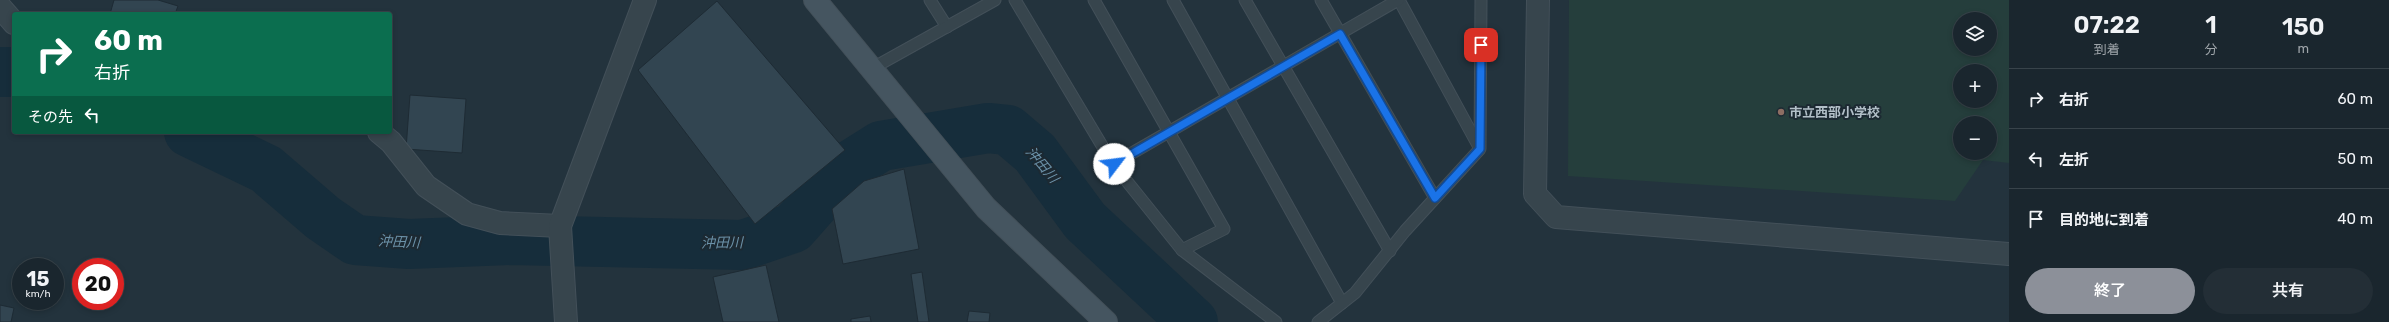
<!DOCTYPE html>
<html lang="ja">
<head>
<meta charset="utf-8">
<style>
	body { margin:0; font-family:Rubik,"Noto Sans JP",sans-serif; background:#232e36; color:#f1f3f6; height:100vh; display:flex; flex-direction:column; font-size:15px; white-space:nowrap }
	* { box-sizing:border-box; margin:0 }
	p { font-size:13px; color:#9fa5aa }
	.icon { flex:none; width:22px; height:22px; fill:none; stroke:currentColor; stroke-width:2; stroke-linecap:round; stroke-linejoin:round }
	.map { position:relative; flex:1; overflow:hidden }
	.drawer { display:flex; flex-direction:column; background:#1a262e; width:380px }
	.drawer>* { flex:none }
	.hud { position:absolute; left:12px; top:12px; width:380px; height:122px; border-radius:4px; box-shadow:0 2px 6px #0003,0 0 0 1px #38434a; background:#0b6e4f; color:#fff; overflow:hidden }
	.tools { position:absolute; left:1953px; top:12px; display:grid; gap:8px }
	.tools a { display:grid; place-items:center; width:44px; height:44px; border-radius:50%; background:#1a262e; box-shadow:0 2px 6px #0003,0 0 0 1px #38434a; font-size:20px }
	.speed { position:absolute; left:12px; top:258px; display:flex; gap:8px; font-size:20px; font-weight:700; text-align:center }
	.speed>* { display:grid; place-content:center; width:52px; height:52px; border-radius:50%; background:#1a262e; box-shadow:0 2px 6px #0003,0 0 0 1px #38434a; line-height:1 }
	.speed small { font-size:10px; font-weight:400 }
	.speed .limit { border:6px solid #d22; background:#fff; color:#111 }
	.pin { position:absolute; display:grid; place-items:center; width:34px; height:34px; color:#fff; margin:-17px; border-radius:8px; box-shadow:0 2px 6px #0006 }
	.me { position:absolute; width:44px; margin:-22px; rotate:60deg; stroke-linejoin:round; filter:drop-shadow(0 0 3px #0008) }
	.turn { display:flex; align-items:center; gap:14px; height:84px; padding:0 16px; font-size:18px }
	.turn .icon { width:52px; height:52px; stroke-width:2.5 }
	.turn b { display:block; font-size:28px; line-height:34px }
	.then { display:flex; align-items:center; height:38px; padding:0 16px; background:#0003; gap:8px; font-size:15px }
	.eta { display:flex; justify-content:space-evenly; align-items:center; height:68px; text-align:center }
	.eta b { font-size:24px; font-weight:600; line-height:28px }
	.primary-button { display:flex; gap:8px; margin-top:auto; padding:8px 16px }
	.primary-button a { flex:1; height:46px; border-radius:24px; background:#8c9099; color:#fff; font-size:16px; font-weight:600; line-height:46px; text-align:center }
	.primary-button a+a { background:#232e36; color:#f1f3f6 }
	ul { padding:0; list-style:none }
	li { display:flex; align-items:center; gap:12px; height:60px; padding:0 16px; border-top:1px solid #38434a }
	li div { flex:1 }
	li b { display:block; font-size:15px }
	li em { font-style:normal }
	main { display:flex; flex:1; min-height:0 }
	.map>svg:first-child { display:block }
	.green { fill:#253e3c; fill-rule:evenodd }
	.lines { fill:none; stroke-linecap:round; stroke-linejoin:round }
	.river { stroke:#162d3b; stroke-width:50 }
	.building { fill:#324551; stroke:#1e2b34 }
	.lane-casing { stroke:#435059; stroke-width:13 }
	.street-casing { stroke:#435059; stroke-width:24 }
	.secondary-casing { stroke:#435059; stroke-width:24 }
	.lane { stroke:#37454d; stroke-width:11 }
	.street { stroke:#37454d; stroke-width:22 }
	.secondary { stroke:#455560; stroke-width:22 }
	.route-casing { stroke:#114b97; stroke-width:10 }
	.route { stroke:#1a73e8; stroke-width:7 }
	.education-dot { fill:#8d6e63; stroke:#1c2932; stroke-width:1.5 }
	.labels { text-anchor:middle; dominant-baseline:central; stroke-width:4; stroke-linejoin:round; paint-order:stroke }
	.poi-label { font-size:13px; font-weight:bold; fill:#b2bfc8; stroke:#1c2932; text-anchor:start }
	.water-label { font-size:14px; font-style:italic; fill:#6b91a8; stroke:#1c2932 }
</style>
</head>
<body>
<main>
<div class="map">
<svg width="2009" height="322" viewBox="0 0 2009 322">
	<rect width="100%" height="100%" fill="#23333d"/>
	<path class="green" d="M1569,0H2009V163L1983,160L1955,201L1568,176ZM1960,19H1990V49H1960ZM1960,71H1990V101H1960ZM1960,123H1990V153H1960Z"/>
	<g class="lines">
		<g class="river">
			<path d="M0,72H14"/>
			<path d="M189,132L266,169L323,218L355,240L409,244L511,240L743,245L793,228L846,168L881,146L988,128L1008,130L1035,153L1085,221L1193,322"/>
		</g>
	</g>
	<g class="building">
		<path d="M114,0H158L178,6L175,14H110Z"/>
		<path d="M717,1L845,150L755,224L638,70Z"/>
		<path d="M410,95L466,99L462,153L406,149Z"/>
		<path d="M904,169L919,249L843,264L832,209L864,181Z"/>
		<path d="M766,265L779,322H723L713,277Z"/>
		<path d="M922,272L929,322H918L911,274Z"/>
		<path d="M0,305L14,308L11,322H0Z"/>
		<path d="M969,311L990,313L989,322H967Z"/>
		<path d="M870,316L871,322H851V319Z"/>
	</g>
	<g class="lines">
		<g class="lane-casing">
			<g id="lane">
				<path d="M930,0L947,27"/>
				<path d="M1015,0L1113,164"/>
				<path d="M1094,0L1224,229L1182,250"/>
				<path d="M1173,0L1342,303"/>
				<path d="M1245,0L1390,251"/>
				<path d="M1321,0L1435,198"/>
				<path d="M1399,0L1479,147"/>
				<path d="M871,69L995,0"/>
				<path d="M1276,322L1182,250L1113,164L1398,0"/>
				<path d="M1318,322L1355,293L1405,231L1480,149L1481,0"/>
			</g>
		</g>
		<g class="street-casing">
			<g id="street">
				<path d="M1538,0L1535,194L1556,217L2009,254"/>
				<path d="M0,7L14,23"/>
				<path d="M379,132L391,142L426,186L467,214L500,223L560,226"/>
				<path d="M566,322L560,226L645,0"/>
			</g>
		</g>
		<g class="secondary-casing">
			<path id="secondary" d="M815,0L986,208L1106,322"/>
		</g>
		<use href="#lane" class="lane"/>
		<use href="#street" class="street"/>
		<use href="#secondary" class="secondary"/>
	</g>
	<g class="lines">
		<g class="route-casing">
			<path id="route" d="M1114,164L1340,34L1435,198L1480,149L1481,45"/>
		</g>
		<use href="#route" class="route"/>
	</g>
	<circle class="education-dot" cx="1781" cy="112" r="4"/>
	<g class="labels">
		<g class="poi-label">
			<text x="1789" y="112">市立西部小学校</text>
		</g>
		<g class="water-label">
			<text transform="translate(1042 165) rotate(50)">沖田川</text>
			<text transform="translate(399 242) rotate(3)">沖田川</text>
			<text transform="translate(722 243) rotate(-1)">沖田川</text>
		</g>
	</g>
</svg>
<div class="tools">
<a><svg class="icon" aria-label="layers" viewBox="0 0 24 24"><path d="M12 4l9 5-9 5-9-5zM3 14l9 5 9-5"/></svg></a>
<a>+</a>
<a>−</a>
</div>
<div class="speed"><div>15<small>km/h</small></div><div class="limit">20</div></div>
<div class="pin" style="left:1481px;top:45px;background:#d93025"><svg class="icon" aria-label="arrive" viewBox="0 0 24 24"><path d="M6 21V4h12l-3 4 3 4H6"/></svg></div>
<svg class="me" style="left:1114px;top:164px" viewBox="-20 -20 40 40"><circle r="19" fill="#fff"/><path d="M0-13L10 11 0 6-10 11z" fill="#1a73e8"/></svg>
<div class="hud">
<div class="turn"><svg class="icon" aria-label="right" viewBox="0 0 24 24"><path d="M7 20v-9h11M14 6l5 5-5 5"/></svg><div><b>60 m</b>右折</div></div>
<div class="then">その先<svg class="icon" aria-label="left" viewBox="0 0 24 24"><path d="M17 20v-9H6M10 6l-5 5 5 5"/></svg></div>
</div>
</div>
<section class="drawer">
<div class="eta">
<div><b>07:22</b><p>到着</p></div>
<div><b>1</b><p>分</p></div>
<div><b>150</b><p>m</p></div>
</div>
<ul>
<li><svg class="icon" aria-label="right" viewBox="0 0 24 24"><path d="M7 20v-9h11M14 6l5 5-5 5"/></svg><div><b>右折</b></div><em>60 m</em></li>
<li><svg class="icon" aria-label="left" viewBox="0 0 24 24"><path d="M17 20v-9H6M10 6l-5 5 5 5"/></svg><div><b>左折</b></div><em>50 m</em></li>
<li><svg class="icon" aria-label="arrive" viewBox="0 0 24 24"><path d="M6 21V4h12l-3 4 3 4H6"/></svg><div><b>目的地に到着</b></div><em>40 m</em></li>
</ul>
<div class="primary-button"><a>終了</a><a>共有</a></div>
</section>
</main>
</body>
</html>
